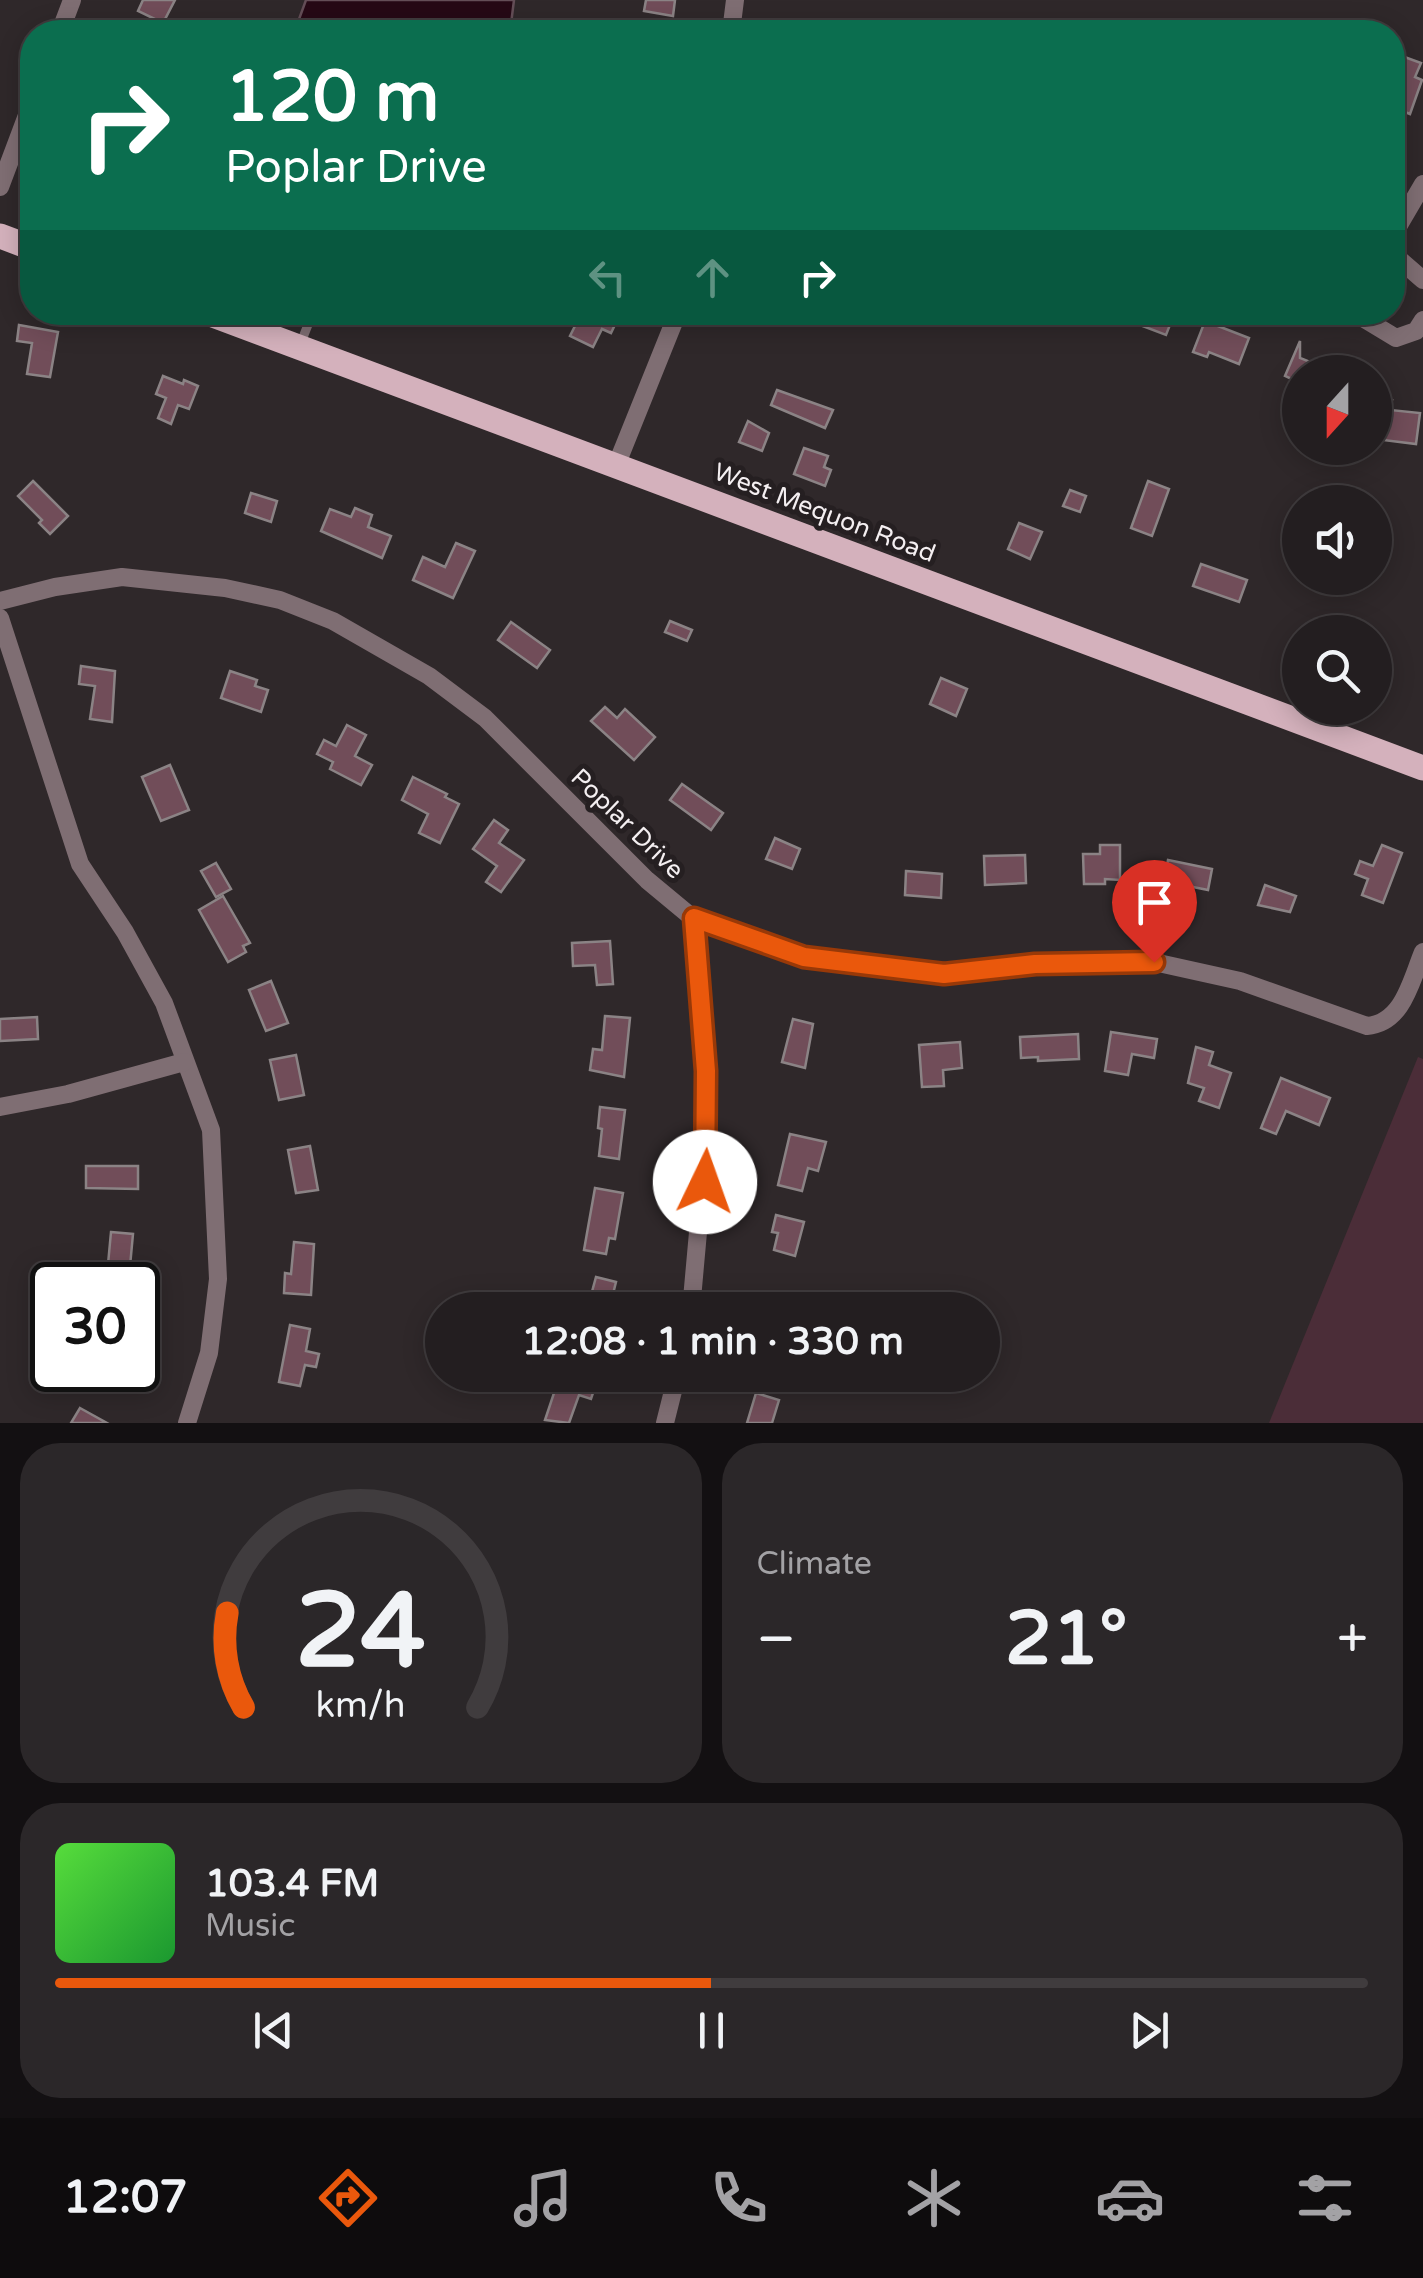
<!DOCTYPE html>
<html lang="en">
<head>
<meta charset="utf-8">
<style>
	body { margin:0; font-family:"Varela Round",sans-serif; background:#2b2729; color:#f1f3f6; height:100vh; display:flex; flex-direction:column; font-size:38px; white-space:nowrap }
	* { box-sizing:border-box; margin:0 }
	p { font-size:32px; color:#a3a2a5 }
	.icon { flex:none; width:55px; height:55px; fill:none; stroke:currentColor; stroke-width:2; stroke-linecap:round; stroke-linejoin:round }
	.map { position:relative; height:1423px; overflow:hidden }
	.drawer { display:flex; flex-direction:column; gap:20px; padding:20px; background:#131012; flex:1 }
	.drawer>* { flex:none }
	.hud { position:absolute; left:20px; top:20px; width:1385px; height:305px; border-radius:40px; box-shadow:0 5px 25px #0003,0 0 0 2px #403c3e; background:#0b6e4f; color:#fff; overflow:hidden }
	.needle { width:65px; rotate:201deg }
	.tools { position:absolute; left:1282px; top:355px; display:grid; gap:20px }
	.tools a { display:grid; place-items:center; width:110px; height:110px; border-radius:50%; background:#231e20; box-shadow:0 5px 25px #0003,0 0 0 2px #403c3e; font-size:50px }
	.speed { position:absolute; left:30px; top:1262px; display:flex; gap:20px; font-size:50px; font-weight:700; text-align:center }
	.speed>* { display:grid; place-content:center; width:130px; height:130px; border-radius:50%; background:#231e20; box-shadow:0 5px 25px #0003,0 0 0 2px #403c3e; line-height:1 }
	.speed .limit { border:5px solid #111; border-radius:15px; background:#fff; color:#111 }
	.pin { position:absolute; display:grid; place-items:center; width:85px; height:85px; color:#fff; margin:-102px -42px; border-radius:50% 50% 50% 0; rotate:-45deg; box-shadow:0 0 10px #0007 }
	.pin .icon { rotate:45deg }
	.me { position:absolute; width:110px; margin:-55px; rotate:3deg; stroke-linejoin:round; filter:drop-shadow(0 0 8px #0008) }
	.turn { display:flex; align-items:center; gap:35px; height:210px; padding:0 40px; font-size:45px }
	.turn .icon { width:130px; height:130px; stroke-width:2.5 }
	.turn b { display:block; font-size:70px; line-height:85px }
	.lanes { display:flex; align-items:center; height:95px; padding:0 40px; background:#0003; justify-content:center; gap:50px; direction:ltr }
	.lanes .off { opacity:.35 }
	.big { font-size:75px; font-weight:700; line-height:1.1 }
	.drawer .card { flex:1; display:flex; flex-direction:column; justify-content:center; gap:15px; min-width:0; padding:0 35px; border-radius:40px; background:#2b2729 }
	.drawer .dial { align-items:center; gap:0 }
	.dial svg { height:260px; overflow:visible; fill:none; stroke:#403c3e; stroke-width:7; stroke-linecap:round; text-anchor:middle }
	.dial text { fill:#f1f3f6; stroke:none }
	.song { display:flex; align-items:center; gap:30px }
	.cover { width:120px; height:120px; border-radius:15px; background:linear-gradient(135deg,hsl(110 70% 55%),hsl(130 70% 35%)) }
	.played { height:10px; border-radius:5px; background:linear-gradient(90deg,#ea580c 50%,#403c3e 50%) }
	.keys { display:flex; justify-content:space-around; direction:ltr }
	.heat { display:flex; justify-content:space-between; align-items:center; font-size:55px; direction:ltr }
	.drawer .tiles { flex:1; display:grid; gap:20px; grid-template-columns:1fr 1fr }
	.card:last-child { grid-column:span 2 }
	.trip { position:absolute; left:425px; top:1292px; width:575px; height:100px; border-radius:50px; background:#231e20; box-shadow:0 5px 25px #0003,0 0 0 2px #403c3e; font-weight:700; line-height:100px; text-align:center }
	.tabs { display:flex; height:160px; justify-content:space-around; align-items:center; background:#0e0c0d; color:#a3a2a5 }
	.tabs .icon { width:70px; height:70px }
	.tabs .selected { color:#ea580c }
	.tabs b { font-size:45px; color:#f1f3f6 }
	.map>svg:first-child { display:block }
	.green { fill:#4b2d38 }
	.water { fill:#260915; stroke:#644e57; stroke-width:2.5 }
	.building { fill:#714d59; stroke:#8b8385; stroke-width:2.5 }
	.lines { fill:none; stroke-linecap:round; stroke-linejoin:round }
	.lane { stroke:#7f6e73; stroke-width:9 }
	.street { stroke:#7f6e73; stroke-width:18 }
	.primary { stroke:#d4b1bc; stroke-width:25 }
	.route-casing { stroke:#983908; stroke-width:25 }
	.route { stroke:#ea580c; stroke-width:18 }
	.labels { text-anchor:middle; stroke-width:10; stroke-linejoin:round; paint-order:stroke }
	.street-label { font-size:25px; fill:#f4eff1; stroke:#251f21 }
</style>
</head>
<body>
<div class="map">
<svg width="1423" height="1423" viewBox="0 0 1423 1423">
	<rect width="100%" height="100%" fill="#2f282a"/>
	<polygon class="green" points="1418,1057 1423,1059 1423,1423 1269,1423"/>
	<polygon class="water" points="306,0 514,0 510,32 287,32 298,22"/>
	<g class="building">
		<polygon points="143,0 175,0 163,23 138,11"/>
		<polygon points="646,0 675,0 673,16 644,11"/>
		<polygon points="1399,55 1421,63 1415,77 1422,80 1410,114 1392,107 1392,83 1397,71 1394,70"/>
		<polygon points="582,312 621,312 611,333 602,329 593,347 570,336"/>
		<polygon points="1136,312 1175,312 1166,335 1132,322"/>
		<polygon points="1205,321 1249,338 1239,364 1209,352 1207,357 1193,352"/>
		<polygon points="19,325 58,332 50,377 27,374 32,343 17,341"/>
		<polygon points="1300,341 1300,358 1335,372 1300,372 1300,383 1285,376"/>
		<polygon points="163,376 183,384 184,380 198,386 189,409 178,405 171,424 158,418 166,398 156,394"/>
		<polygon points="777,390 833,410 825,428 771,405"/>
		<polygon points="1375,398 1392,400 1390,410 1420,413 1416,444 1375,439"/>
		<polygon points="748,421 769,433 762,451 739,442"/>
		<polygon points="804,448 828,456 824,467 831,470 825,486 794,474"/>
		<polygon points="33,481 68,516 50,534 39,523 42,520 18,496"/>
		<polygon points="1148,481 1169,489 1152,536 1131,528"/>
		<polygon points="1070,490 1086,496 1080,512 1063,506"/>
		<polygon points="251,493 277,501 271,522 245,513"/>
		<polygon points="355,508 372,515 368,527 391,536 382,558 321,531 330,509 351,517"/>
		<polygon points="1019,523 1042,532 1030,559 1008,549"/>
		<polygon points="456,543 475,551 453,598 413,580 423,557 445,567"/>
		<polygon points="1201,564 1247,580 1239,602 1193,586"/>
		<polygon points="670,621 692,630 687,641 665,632"/>
		<polygon points="511,622 550,650 537,668 498,640"/>
		<polygon points="81,666 115,671 112,722 90,719 95,686 79,684"/>
		<polygon points="230,671 257,680 255,686 268,690 261,712 221,698"/>
		<polygon points="941,678 967,689 956,716 930,704"/>
		<polygon points="605,707 617,718 625,709 655,737 634,760 591,721"/>
		<polygon points="347,725 366,735 355,756 372,765 361,785 330,769 333,762 317,754 324,740 336,746"/>
		<polygon points="170,765 189,810 161,821 142,777"/>
		<polygon points="413,777 447,794 445,797 459,804 440,843 419,833 428,814 402,800"/>
		<polygon points="682,784 723,813 711,830 670,800"/>
		<polygon points="494,820 508,830 499,843 524,860 501,892 486,882 497,866 473,849"/>
		<polygon points="775,838 800,849 792,869 766,859"/>
		<polygon points="1100,845 1120,845 1120,880 1105,879 1105,884 1084,884 1083,854 1100,854"/>
		<polygon points="1382,845 1402,853 1383,903 1362,895 1368,879 1355,874 1360,861 1373,866"/>
		<polygon points="1025,855 1026,883 985,885 984,856"/>
		<polygon points="1168,860 1212,869 1208,890 1188,886 1187,892 1163,887"/>
		<polygon points="216,863 231,889 216,897 201,871"/>
		<polygon points="906,871 942,874 941,898 905,895"/>
		<polygon points="1265,885 1296,896 1290,912 1258,905"/>
		<polygon points="223,896 250,943 243,946 246,952 228,962 199,910"/>
		<polygon points="610,941 613,984 597,985 595,965 573,966 572,943"/>
		<polygon points="271,981 288,1023 266,1031 249,990"/>
		<polygon points="605,1016 630,1018 624,1077 590,1070 593,1049 602,1050"/>
		<polygon points="37,1017 38,1039 0,1041 0,1019"/>
		<polygon points="793,1019 813,1024 805,1068 782,1062"/>
		<polygon points="1111,1032 1157,1039 1154,1058 1132,1054 1128,1075 1105,1071"/>
		<polygon points="1078,1034 1079,1059 1038,1061 1038,1057 1021,1058 1020,1037"/>
		<polygon points="960,1042 962,1068 943,1070 944,1086 922,1087 919,1045"/>
		<polygon points="1196,1047 1213,1052 1209,1065 1231,1073 1219,1108 1199,1101 1204,1088 1188,1083"/>
		<polygon points="296,1055 304,1095 279,1100 270,1060"/>
		<polygon points="1281,1078 1330,1098 1319,1125 1286,1111 1276,1134 1261,1128"/>
		<polygon points="600,1107 625,1110 619,1159 599,1156 602,1129 598,1128"/>
		<polygon points="790,1134 826,1142 818,1171 808,1168 802,1191 778,1185"/>
		<polygon points="310,1146 318,1190 296,1193 288,1150"/>
		<polygon points="86,1166 138,1166 138,1189 86,1188"/>
		<polygon points="595,1188 623,1193 615,1239 609,1238 606,1254 584,1250"/>
		<polygon points="776,1215 804,1222 795,1256 774,1250 778,1233 772,1232"/>
		<polygon points="111,1232 133,1234 129,1277 107,1275"/>
		<polygon points="294,1242 314,1244 311,1295 284,1293 285,1273 291,1274"/>
		<polygon points="596,1277 616,1282 609,1310 587,1310"/>
		<polygon points="290,1325 310,1329 306,1351 319,1354 316,1367 305,1365 300,1386 279,1382"/>
		<polygon points="560,1375 578,1379 580,1375 597,1381 591,1399 579,1395 569,1423 545,1420"/>
		<polygon points="756,1393 779,1400 772,1423 747,1423"/>
		<polygon points="80,1408 107,1423 71,1423"/>
	</g>
	<g class="lines">
		<polyline class="lane" points="300,345 313,312"/>
		<g class="street">
			<polyline points="60,32 72,0"/>
			<polyline points="731,32 735,0"/>
			<polyline points="0,187 32,102"/>
			<polyline points="1392,237 1423,184"/>
			<polyline points="1392,253 1423,280"/>
			<polyline points="1353,312 1396,338 1416,331 1423,320"/>
			<polyline points="616,466 678,312"/>
			<path d="M0,601L55,587L122,577L225,588L280,600L333,621L429,676L485,718L647,880L694,919L804,957L944,975L1035,964L1154,962L1240,981L1367,1026C1403,1023 1411,981 1423,952"/>
			<polyline points="0,618 80,864 125,932 164,1003 211,1130 218,1279 209,1353 187,1423"/>
			<polyline points="0,1107 68,1094 184,1062"/>
			<polyline points="691,1310 708,1121 694,919"/>
			<polyline points="665,1423 677,1375"/>
		</g>
		<g class="primary">
			<polyline points="0,236 32,248"/>
			<polyline points="205,312 1423,768"/>
		</g>
	</g>
	<g class="lines">
		<g class="route-casing">
			<polyline id="route" points="705,1182 706,1071 694,918 804,957 944,974 1035,964 1154,962"/>
		</g>
		<use href="#route" class="route"/>
	</g>
	<g class="labels">
		<g class="street-label">
			<text transform="translate(825 512) rotate(21)" y="9">West Mequon Road</text>
			<text transform="translate(628 823) rotate(44)" y="9">Poplar Drive</text>
		</g>
	</g>
</svg>
<div class="tools">
<a><svg class="needle" viewBox="-14 -14 28 28"><path d="M0-13l5 13h-10z" fill="#e53935"/><path d="M0 13l5-13h-10z" fill="#a3a2a5"/></svg></a>
<a><svg class="icon" aria-label="sound" viewBox="0 0 24 24"><path d="M4 9h4l5-4v14l-5-4H4zM17 9q2 3 0 6"/></svg></a>
<a><svg class="icon" aria-label="search" viewBox="0 0 24 24"><circle cx="10" cy="10" r="6"/><path d="M15 15l6 6"/></svg></a>
</div>
<div class="speed"><div class="limit">30</div></div>
<div class="pin" style="left:1154px;top:962px;background:#d93025"><svg class="icon" aria-label="arrive" viewBox="0 0 24 24"><path d="M6 21V4h12l-3 4 3 4H6"/></svg></div>
<svg class="me" style="left:705px;top:1182px" viewBox="-20 -20 40 40"><circle r="19" fill="#fff"/><path d="M0-13L10 11 0 6-10 11z" fill="#ea580c"/></svg>
<div class="trip">12:08 · 1 min · 330 m</div>
<div class="hud">
<div class="turn"><svg class="icon" aria-label="right" viewBox="0 0 24 24"><path d="M7 20v-9h11M14 6l5 5-5 5"/></svg><div><b>120 m</b>Poplar Drive</div></div>
<div class="lanes"><svg class="icon off" aria-label="left" viewBox="0 0 24 24"><path d="M17 20v-9H6M10 6l-5 5 5 5"/></svg><svg class="icon off" aria-label="ahead" viewBox="0 0 24 24"><path d="M12 20V5M6 11l6-6 6 6"/></svg><svg class="icon" aria-label="right" viewBox="0 0 24 24"><path d="M7 20v-9h11M14 6l5 5-5 5"/></svg></div>
</div>
</div>
<section class="drawer">
<div class="tiles">
<div class="card dial"><svg viewBox="0 0 100 80">
<path d="M14 69A42 42 0 1 1 86 69"/>
<path d="M14 69A42 42 0 0 1 9 40" stroke="#ea580c"/>
<text x="50" y="56" font-size="32" font-weight="700">24</text>
<text x="50" y="72" font-size="11">km/h</text>
</svg></div>
<div class="card"><p>Climate</p>
<div class="heat"><a>−</a><b class="big">21°</b><a>+</a></div>
</div>
<div class="card">
<div class="song"><i class="cover"></i><div><b>103.4 FM</b><p>Music</p></div></div>
<div class="played"></div>
<div class="keys"><svg class="icon" aria-label="previous" viewBox="0 0 24 24"><path d="M18 5L8 12l10 7zM5 5v14"/></svg><svg class="icon" aria-label="pause" viewBox="0 0 24 24"><path d="M8 5v14M16 5v14"/></svg><svg class="icon" aria-label="next" viewBox="0 0 24 24"><path d="M6 5l10 7-10 7zM19 5v14"/></svg></div>
</div>
</div>
</section>
<nav class="tabs">
<b>12:07</b>
<svg class="icon selected" aria-label="directions" viewBox="0 0 24 24"><path d="M12 3l9 9-9 9-9-9zM9 14v-3h6M13 9l2 2-2 2"/></svg>
<svg class="icon" aria-label="music" viewBox="0 0 24 24"><path d="M9 18V5l10-2v13"/><circle cx="6" cy="18" r="3"/><circle cx="16" cy="16" r="3"/></svg>
<svg class="icon" aria-label="phone" viewBox="0 0 24 24"><path d="M5 4h4l2 5-3 2q2 4 5 5l2-3 5 2v4C11 20 4 13 5 4z"/></svg>
<svg class="icon" aria-label="climate" viewBox="0 0 24 24"><path d="M12 3v18M4 7l16 10M4 17L20 7"/></svg>
<svg class="icon" aria-label="car" viewBox="0 0 24 24"><path d="M5 17H2v-5l4-1 3-4h7l3 4 3 1v5h-3M9 17h6M6 11h13"/><circle cx="7" cy="17" r="2"/><circle cx="17" cy="17" r="2"/></svg>
<svg class="icon" aria-label="filters" viewBox="0 0 24 24"><path d="M4 7h16M4 17h16"/><circle cx="9" cy="7" r="2"/><circle cx="15" cy="17" r="2"/></svg>
</nav>
</body>
</html>
